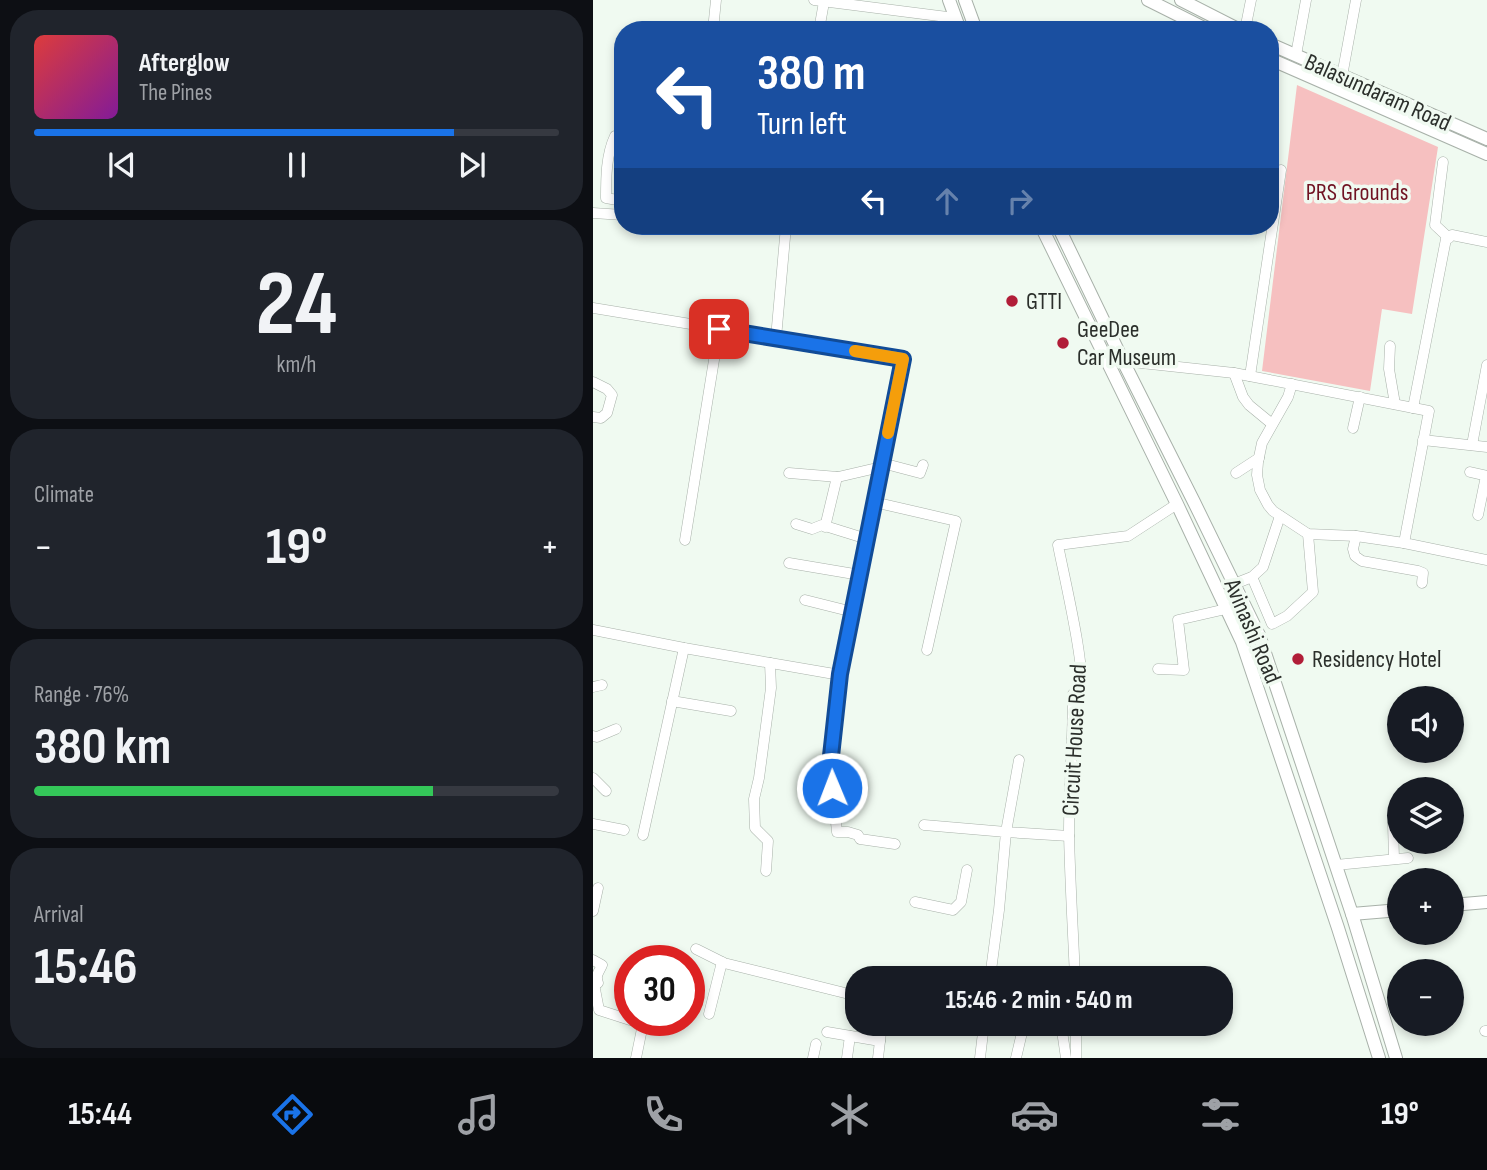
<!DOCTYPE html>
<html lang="en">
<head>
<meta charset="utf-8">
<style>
	body { margin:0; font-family:"Sofia Sans Condensed",sans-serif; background:#20242c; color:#f1f3f6; height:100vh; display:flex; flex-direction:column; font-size:26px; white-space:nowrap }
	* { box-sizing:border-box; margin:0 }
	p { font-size:23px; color:#9ea1a6 }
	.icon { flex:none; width:38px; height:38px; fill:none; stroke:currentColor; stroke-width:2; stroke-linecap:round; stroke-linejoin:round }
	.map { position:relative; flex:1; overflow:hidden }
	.drawer { display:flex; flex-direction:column; gap:10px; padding:10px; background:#0d0f14; width:593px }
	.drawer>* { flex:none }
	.hud { position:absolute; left:21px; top:21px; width:665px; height:214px; border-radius:28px; box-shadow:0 4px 10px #0003; background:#1a4fa0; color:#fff; overflow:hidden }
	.tools { position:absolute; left:794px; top:686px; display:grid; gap:14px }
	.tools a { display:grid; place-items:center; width:77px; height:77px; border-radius:50%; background:#171b24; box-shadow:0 4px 10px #0003; font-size:35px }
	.speed { position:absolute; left:21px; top:945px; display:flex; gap:14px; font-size:35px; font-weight:700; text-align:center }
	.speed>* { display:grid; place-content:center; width:91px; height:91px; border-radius:50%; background:#171b24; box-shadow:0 4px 10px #0003; line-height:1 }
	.speed .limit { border:10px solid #d22; background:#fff; color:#111 }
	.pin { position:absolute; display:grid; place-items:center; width:60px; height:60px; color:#fff; margin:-30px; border-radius:14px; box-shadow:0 4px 10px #0006 }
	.me { position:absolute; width:77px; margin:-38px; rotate:359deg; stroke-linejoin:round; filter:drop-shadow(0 0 5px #0008) }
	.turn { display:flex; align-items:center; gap:24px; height:147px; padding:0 28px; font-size:32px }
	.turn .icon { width:91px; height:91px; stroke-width:2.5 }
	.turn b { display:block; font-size:49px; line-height:60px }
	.lanes { display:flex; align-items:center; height:66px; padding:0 28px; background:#0003; justify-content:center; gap:35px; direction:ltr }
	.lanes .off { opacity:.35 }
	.big { font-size:52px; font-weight:700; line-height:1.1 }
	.drawer .tile { flex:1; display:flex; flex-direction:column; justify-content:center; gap:10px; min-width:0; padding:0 24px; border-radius:28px; background:#20242c }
	.drawer .dial { align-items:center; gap:0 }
	.dial b { font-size:91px; line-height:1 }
	.song { display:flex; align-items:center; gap:21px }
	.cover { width:84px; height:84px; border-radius:10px; background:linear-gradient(135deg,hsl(0 70% 55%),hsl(290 70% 35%)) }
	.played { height:7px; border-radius:4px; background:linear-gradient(90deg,#1a73e8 80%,#363941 80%) }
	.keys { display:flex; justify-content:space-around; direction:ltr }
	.heat { display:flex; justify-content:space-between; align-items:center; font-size:38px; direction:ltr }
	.charge { height:10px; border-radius:5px; background:linear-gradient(90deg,#34c759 76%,#363941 0) }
	.trip { position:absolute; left:252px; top:966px; width:388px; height:70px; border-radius:28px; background:#171b24; box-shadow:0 4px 10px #0003; font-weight:700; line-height:70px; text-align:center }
	.tab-bar { display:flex; height:112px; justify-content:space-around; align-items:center; background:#090b0e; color:#9ea1a6 }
	.tab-bar .icon { width:49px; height:49px }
	.tab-bar .selected { color:#1a73e8 }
	.tab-bar b { font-size:32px; color:#f1f3f6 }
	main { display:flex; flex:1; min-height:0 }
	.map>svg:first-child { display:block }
	.green { fill:#f6c0c0 }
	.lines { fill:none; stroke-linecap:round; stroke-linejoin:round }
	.minor-casing { stroke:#a8b1a9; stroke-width:11 }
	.major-casing { stroke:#a8b1a9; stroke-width:14 }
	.minor { stroke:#fff; stroke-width:10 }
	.major { stroke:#fff; stroke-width:12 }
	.route-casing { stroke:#114b97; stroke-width:18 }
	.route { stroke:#1a73e8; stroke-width:12 }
	.slow { stroke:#f59e0b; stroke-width:12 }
	.poi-dot { fill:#b11d38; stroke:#f0faf1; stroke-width:2.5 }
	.labels { text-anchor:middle; stroke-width:7; stroke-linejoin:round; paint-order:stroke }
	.street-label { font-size:24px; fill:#2b2f2b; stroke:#f0faf1 }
	.park-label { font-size:24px; fill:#701222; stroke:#f0faf1 }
	.poi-label { font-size:24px; fill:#2b2f2b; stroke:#f0faf1; text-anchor:start }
</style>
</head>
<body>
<main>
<section class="drawer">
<div class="tile">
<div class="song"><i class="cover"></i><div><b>Afterglow</b><p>The Pines</p></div></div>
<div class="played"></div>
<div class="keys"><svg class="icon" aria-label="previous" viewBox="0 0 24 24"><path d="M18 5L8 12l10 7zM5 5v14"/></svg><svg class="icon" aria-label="pause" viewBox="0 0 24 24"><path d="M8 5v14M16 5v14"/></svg><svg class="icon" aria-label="next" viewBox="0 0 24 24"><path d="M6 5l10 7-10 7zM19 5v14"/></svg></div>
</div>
<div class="tile dial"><b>24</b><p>km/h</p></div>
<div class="tile"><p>Climate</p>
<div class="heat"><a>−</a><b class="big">19°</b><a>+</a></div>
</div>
<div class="tile"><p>Range · 76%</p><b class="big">380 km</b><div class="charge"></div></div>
<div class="tile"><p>Arrival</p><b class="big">15:46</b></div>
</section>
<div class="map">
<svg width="894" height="1058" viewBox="0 0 894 1058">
	<rect width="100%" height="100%" fill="#f0faf1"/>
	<polygon class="green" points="704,85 845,147 819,314 789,309 777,391 669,371"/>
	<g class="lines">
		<g class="minor-casing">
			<g id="minor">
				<polyline points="221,0 362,18"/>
				<polyline points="120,30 123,0"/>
				<polyline points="226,30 231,2"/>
				<polyline points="652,30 658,0"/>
				<polyline points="703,55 713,0"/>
				<polyline points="749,76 763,0"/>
				<path d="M30,137L22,136C13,155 13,178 13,198L30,201"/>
				<polyline points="850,162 842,225 856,238"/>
				<polyline points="0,213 30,215"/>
				<polyline points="0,308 310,359 247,675 237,765 244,832 255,832 265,835 267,839 302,844"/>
				<polyline points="183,338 193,226"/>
				<polyline points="797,346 796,369 802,404"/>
				<polyline points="530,361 641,373 836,411 811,543 894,560"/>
				<polyline points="641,373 650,397 656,405 679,424"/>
				<polyline points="657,376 688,170"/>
				<polyline points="0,382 14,389 19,395 14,413 8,418 0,417"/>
				<polyline points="699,384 695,397 669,443 665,462 664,475 667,490 675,505 680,511 715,534 763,536 811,543"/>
				<polyline points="820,408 853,239 859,235 894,242"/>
				<polyline points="760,428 767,397"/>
				<polyline points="830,440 894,447"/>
				<polyline points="879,445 894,365"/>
				<polyline points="289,463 327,473 330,465"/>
				<polyline points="877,472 894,476"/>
				<polyline points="196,473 245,477 288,467"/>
				<polyline points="643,473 666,458"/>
				<polyline points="281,502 363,521 334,650"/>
				<polyline points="885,515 893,476"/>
				<polyline points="203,524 219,529 229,525 274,539"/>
				<polyline points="232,527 244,477"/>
				<polyline points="763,536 760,549 762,556 769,561 825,571 830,573 829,583"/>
				<polyline points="92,540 126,329"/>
				<polyline points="196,563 267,575"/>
				<polyline points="659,577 679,624 694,616 720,592 715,534"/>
				<polyline points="641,584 659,577 670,567 687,516"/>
				<polyline points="212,600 260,612"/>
				<polyline points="0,630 91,648 247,675"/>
				<polyline points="565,669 591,670 585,620 633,609"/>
				<polyline points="0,687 9,685"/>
				<polyline points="79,701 138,711"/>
				<polyline points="0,736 4,737 23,729"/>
				<polyline points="426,760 413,832 476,836"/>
				<polyline points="0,778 13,791"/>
				<polyline points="800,823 801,859"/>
				<polyline points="0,824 31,830"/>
				<polyline points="331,825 413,832 406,910 397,978"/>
				<polyline points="50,835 91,648"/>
				<polyline points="743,865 815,858"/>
				<polyline points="173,871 175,841 162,828 161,799 166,778 178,688 177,663"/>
				<polyline points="322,902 360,910 368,902 374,870"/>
				<polyline points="0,911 5,888"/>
				<polyline points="103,949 131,963 264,996"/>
				<path d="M0,960L9,965C6,972 2,975 5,983L0,984"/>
				<path d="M482,978C480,930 477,882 476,833C476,787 480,741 480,694C482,692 486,689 487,686C494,672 469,567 465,545L535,536L584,504"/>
				<polyline points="1,984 6,1010 37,1020"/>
				<polyline points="116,1014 129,962"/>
				<polyline points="39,1020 50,1024 43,1058"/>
				<polyline points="468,1024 473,1058"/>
				<polyline points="483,1024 483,1058"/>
				<polyline points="892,1031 894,1031"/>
				<polyline points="234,1032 287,1041"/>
				<polyline points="220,1058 223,1044"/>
				<polyline points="254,1058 257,1036"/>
				<polyline points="285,1058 289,1024"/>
				<polyline points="387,1058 391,1024"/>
				<polyline points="423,1058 431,1024"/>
			</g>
		</g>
		<g class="major-casing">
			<g id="major">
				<polyline points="356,0 367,30"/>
				<polyline points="372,0 383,30"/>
				<polyline points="555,0 615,30"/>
				<polyline points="588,0 647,30"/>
				<polyline points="677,44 894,139"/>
				<polyline points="677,59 894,154"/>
				<polyline points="448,226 584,504 649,642 745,928 786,1058"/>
				<polyline points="465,226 530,361 601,502 666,635 759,914 803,1058"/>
				<polyline points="859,905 894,902"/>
				<polyline points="759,914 807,910"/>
			</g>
		</g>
		<use href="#minor" class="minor"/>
		<use href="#major" class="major"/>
	</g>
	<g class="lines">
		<g class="route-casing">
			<polyline id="route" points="126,329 310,359 247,674 237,765 239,788"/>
		</g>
		<use href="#route" class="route"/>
		<polyline class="slow" points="262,351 310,359 295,433"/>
	</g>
	<g class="poi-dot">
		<circle cx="419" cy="301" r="7"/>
		<circle cx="470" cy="343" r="7"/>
		<circle cx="705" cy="659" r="7"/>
	</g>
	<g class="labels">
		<g class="street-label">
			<text transform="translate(785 92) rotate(24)" y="8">Balasundaram Road</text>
			<text transform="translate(660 631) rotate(67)" y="8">Avinashi Road</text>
			<text transform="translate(481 740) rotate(-87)" y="8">Circuit House Road</text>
		</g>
		<g class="park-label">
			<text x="764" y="200">PRS Grounds</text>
		</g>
		<g class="poi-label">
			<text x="433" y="309">GTTI</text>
			<text x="484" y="337">GeeDee<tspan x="484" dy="28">Car Museum</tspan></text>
			<text x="719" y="667">Residency Hotel</text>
		</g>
	</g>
</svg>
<div class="tools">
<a><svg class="icon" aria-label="sound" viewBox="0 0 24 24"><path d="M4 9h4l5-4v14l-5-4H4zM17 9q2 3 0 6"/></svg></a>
<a><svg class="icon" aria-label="layers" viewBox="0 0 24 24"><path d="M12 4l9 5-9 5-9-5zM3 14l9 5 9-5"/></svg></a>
<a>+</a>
<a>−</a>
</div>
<div class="speed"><div class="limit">30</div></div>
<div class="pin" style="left:126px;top:329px;background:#d93025"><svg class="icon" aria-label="arrive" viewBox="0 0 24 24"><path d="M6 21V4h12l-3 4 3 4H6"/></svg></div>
<svg class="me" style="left:239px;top:788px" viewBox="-20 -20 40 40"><circle r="17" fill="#1a73e8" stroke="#fff" stroke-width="3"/><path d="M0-11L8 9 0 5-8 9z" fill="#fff"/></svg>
<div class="trip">15:46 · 2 min · 540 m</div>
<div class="hud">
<div class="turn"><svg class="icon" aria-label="left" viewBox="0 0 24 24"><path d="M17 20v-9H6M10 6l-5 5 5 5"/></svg><div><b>380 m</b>Turn left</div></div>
<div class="lanes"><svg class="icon" aria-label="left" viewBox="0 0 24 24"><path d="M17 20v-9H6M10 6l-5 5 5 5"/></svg><svg class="icon off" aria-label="ahead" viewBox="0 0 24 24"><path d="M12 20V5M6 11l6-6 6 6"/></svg><svg class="icon off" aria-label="right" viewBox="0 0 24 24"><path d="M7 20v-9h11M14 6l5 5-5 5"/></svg></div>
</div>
</div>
</main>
<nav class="tab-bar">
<b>15:44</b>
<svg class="icon selected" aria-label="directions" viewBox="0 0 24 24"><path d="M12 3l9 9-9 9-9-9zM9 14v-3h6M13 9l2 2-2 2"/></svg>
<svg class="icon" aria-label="music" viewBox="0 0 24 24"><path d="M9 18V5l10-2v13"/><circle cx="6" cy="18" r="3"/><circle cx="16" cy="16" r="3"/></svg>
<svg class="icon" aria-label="phone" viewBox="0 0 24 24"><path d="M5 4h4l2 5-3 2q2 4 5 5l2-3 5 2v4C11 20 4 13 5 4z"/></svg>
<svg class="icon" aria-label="climate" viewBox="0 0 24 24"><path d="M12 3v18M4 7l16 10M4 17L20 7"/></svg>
<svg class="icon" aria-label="car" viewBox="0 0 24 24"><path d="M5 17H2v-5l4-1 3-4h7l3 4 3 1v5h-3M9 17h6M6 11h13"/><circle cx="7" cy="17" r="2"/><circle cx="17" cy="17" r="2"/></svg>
<svg class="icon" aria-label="filters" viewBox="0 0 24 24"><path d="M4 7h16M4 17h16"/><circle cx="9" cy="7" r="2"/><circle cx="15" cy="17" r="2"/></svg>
<b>19°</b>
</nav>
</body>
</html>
